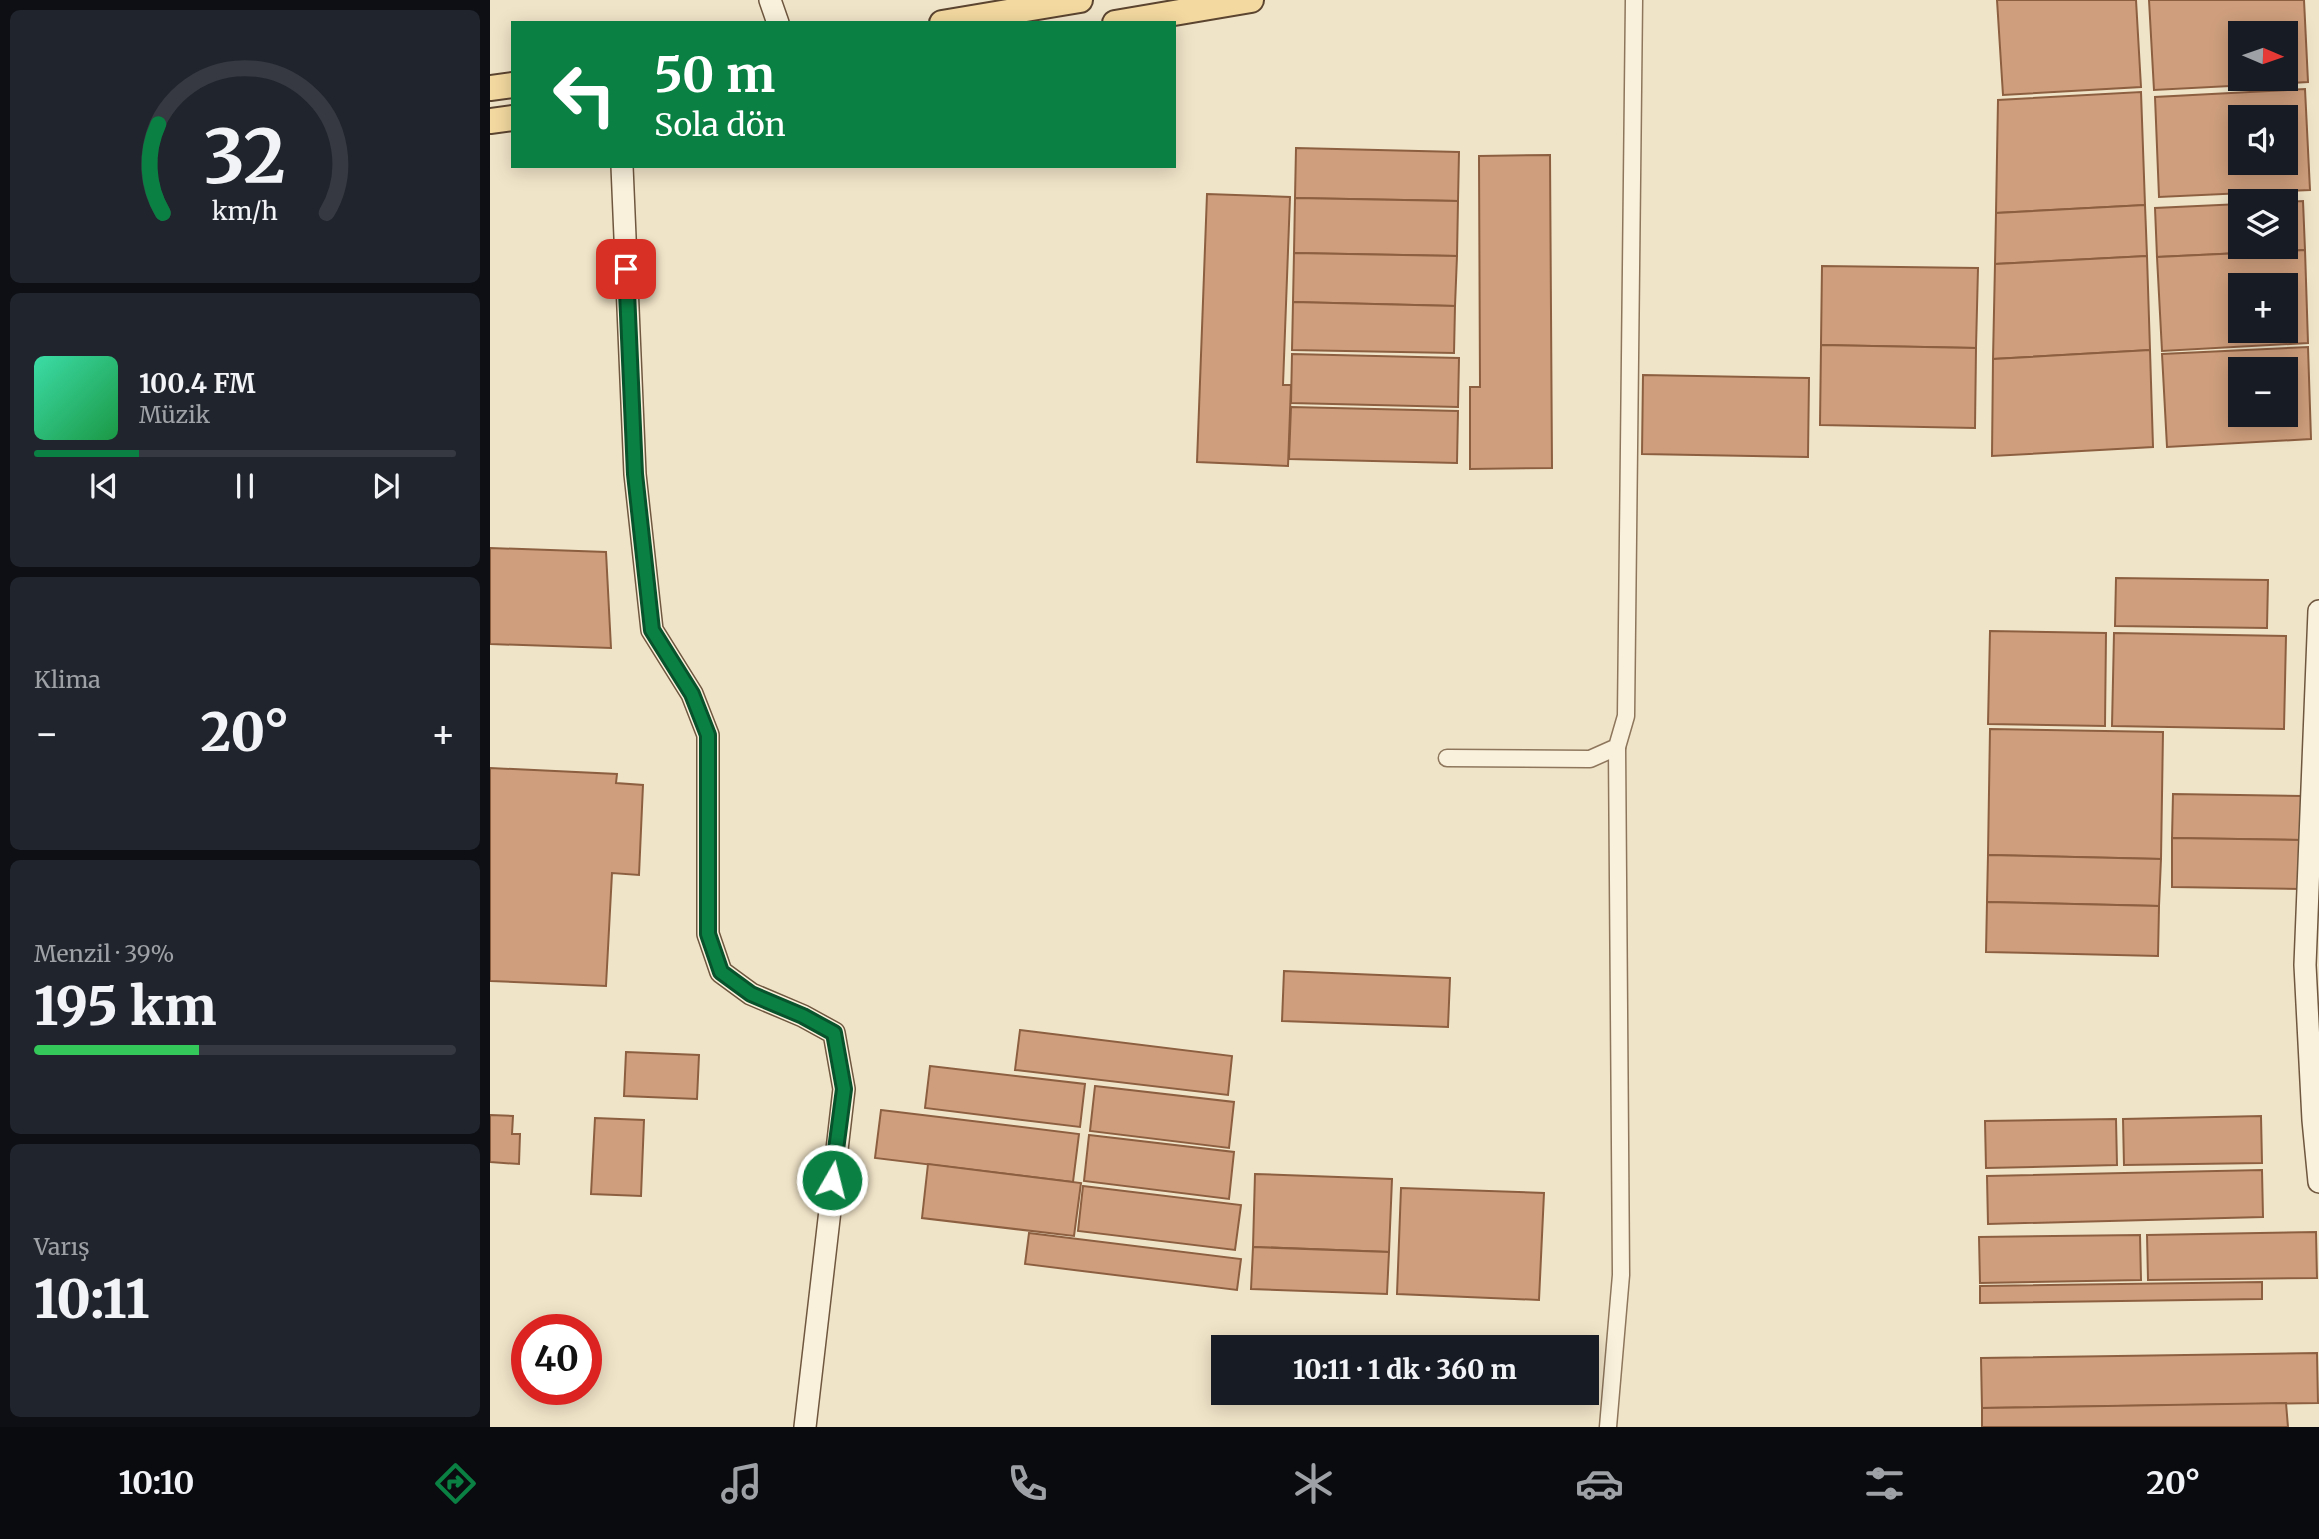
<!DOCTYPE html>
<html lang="tr">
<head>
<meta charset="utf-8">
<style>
	body { margin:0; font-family:Merriweather,serif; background:#20242c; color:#f1f3f6; height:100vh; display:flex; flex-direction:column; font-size:26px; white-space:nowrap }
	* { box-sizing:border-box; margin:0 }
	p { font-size:23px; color:#9ea1a6 }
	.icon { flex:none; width:38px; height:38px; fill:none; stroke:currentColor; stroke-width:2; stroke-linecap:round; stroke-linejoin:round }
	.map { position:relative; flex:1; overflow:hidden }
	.details { display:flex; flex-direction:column; gap:10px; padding:10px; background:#0d0f14; width:490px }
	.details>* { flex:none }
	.guide { position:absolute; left:21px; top:21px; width:665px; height:147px; border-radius:0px; box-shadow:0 4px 18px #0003; background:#0b8043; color:#fff; overflow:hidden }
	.needle { width:46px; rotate:92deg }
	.controls { position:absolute; left:1738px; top:21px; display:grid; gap:14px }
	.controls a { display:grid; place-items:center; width:70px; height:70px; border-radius:0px; background:#171b24; box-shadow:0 4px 18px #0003; font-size:35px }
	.speed { position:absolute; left:21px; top:1314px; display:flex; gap:14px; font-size:35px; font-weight:700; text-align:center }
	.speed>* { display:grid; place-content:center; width:91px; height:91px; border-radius:50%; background:#171b24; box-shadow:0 4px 18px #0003; line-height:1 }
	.speed .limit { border:10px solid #d22; background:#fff; color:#111 }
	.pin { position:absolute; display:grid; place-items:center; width:60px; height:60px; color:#fff; margin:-30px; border-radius:14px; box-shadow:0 4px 10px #0006 }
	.me { position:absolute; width:77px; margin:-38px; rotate:8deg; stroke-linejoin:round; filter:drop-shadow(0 0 5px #0008) }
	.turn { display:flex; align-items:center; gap:24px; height:147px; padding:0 28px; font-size:32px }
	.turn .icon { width:91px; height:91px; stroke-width:2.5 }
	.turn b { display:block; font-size:49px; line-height:60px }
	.big { font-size:52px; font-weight:800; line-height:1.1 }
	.details .card { flex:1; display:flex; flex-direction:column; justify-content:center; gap:10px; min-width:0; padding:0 24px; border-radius:10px; background:#20242c }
	.details .dial { align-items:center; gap:0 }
	.dial svg { height:182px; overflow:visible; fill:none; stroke:#363941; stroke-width:7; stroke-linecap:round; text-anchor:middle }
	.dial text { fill:#f1f3f6; stroke:none }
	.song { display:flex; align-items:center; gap:21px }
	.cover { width:84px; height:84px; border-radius:10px; background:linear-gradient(135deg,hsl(160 70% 55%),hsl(140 70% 35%)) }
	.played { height:7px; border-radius:4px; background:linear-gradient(90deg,#0b8043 25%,#363941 25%) }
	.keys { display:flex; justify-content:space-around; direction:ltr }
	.heat { display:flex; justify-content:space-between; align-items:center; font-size:38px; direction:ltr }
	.charge { height:10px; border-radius:5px; background:linear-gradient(90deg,#34c759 39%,#363941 0) }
	.trip { position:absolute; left:721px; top:1335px; width:388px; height:70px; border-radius:0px; background:#171b24; box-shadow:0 4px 18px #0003; font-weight:800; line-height:70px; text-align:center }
	.dock { display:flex; height:112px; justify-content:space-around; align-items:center; background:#090b0e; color:#9ea1a6 }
	.dock .icon { width:49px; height:49px }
	.dock .active { color:#0b8043 }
	.dock b { font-size:32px; color:#f1f3f6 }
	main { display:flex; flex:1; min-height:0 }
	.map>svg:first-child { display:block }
	.building { fill:#cf9f7d; stroke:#8d5f41; stroke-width:2; fill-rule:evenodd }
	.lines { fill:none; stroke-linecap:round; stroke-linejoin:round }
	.street-casing { stroke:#8d765c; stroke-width:19 }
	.secondary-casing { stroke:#6f573f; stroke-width:24 }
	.primary-casing { stroke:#5b4430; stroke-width:28 }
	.street { stroke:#faf1dc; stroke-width:16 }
	.secondary { stroke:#faf1dc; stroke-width:21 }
	.primary { stroke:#f3d9a0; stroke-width:24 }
	.route-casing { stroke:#07532c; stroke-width:18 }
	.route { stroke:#0b8043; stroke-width:12 }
</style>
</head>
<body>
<main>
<section class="details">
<div class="card dial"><svg viewBox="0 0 100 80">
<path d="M14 69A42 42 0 1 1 86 69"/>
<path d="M14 69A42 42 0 0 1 12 30" stroke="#0b8043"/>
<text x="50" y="56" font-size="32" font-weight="700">32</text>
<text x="50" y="72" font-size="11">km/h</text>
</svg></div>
<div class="card">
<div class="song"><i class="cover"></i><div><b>100.4 FM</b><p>Müzik</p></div></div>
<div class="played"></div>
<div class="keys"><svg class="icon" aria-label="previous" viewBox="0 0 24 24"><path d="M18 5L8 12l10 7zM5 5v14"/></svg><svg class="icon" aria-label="pause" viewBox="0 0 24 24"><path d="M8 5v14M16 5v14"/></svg><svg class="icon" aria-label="next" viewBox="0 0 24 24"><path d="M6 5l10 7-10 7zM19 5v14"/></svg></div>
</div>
<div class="card"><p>Klima</p>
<div class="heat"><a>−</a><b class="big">20°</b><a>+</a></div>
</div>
<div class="card"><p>Menzil · 39%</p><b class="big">195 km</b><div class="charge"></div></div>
<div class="card"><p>Varış</p><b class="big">10:11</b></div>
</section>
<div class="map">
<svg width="1829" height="1427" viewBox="0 0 1829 1427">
	<rect width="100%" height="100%" fill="#f0e4c8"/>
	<g class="building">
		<polygon points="1507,0 1646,0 1651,87 1513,95"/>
		<path d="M1659,0H1814L1818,82L1664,90ZM1750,33H1796V79H1750Z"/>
		<path d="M1815,89L1820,190L1669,197L1665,97ZM1750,117H1796V163H1750Z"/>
		<polygon points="1651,92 1655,205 1506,213 1508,100"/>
		<polygon points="806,148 969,152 968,201 805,198"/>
		<polygon points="1060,155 1062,468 980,469 980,387 990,387 989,156"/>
		<polygon points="717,194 800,197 793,385 801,385 798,466 707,462"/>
		<polygon points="805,198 968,201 967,256 804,253"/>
		<polygon points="1813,201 1815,250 1667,257 1665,208 1750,204 1750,247 1796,247 1796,202"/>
		<polygon points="1655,205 1657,256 1505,264 1506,213"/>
		<path d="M1815,250L1818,343L1672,351L1667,257ZM1750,285H1796V331H1750Z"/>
		<polygon points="804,253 967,256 965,306 803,302"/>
		<polygon points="1657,256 1660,350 1503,359 1505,264"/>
		<polygon points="1332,266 1488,268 1486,348 1331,345"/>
		<polygon points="803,302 965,306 964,353 802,350"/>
		<polygon points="1331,345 1486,348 1485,428 1330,425"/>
		<path d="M1818,347L1821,439L1677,447L1672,354ZM1750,369H1796V415H1750Z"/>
		<polygon points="1660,350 1663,447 1502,456 1503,359"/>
		<polygon points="802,354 969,358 968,407 801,403"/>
		<polygon points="1153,375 1319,378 1318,457 1152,454"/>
		<polygon points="801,407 968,411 967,463 799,459"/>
		<polygon points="0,548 116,552 121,648 0,644"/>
		<polygon points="1626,578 1778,580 1777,628 1625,626"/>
		<polygon points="1500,631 1616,633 1615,726 1498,724"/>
		<polygon points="1624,633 1796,636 1794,729 1622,726"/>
		<polygon points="1500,729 1673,732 1671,859 1498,855"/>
		<polygon points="0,768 127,774 126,783 153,785 149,875 122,873 116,986 0,981"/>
		<polygon points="1683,794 1812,796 1812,840 1682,838"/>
		<polygon points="1682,838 1812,840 1811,889 1682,887"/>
		<polygon points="1498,855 1671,859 1669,906 1497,902"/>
		<polygon points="1497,902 1669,906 1668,956 1496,952"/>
		<polygon points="794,971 960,978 958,1027 792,1021"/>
		<polygon points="530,1030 742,1056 738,1095 525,1070"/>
		<polygon points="136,1052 209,1055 207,1099 134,1096"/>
		<polygon points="440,1066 595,1084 590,1127 435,1108"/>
		<polygon points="605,1086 744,1102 739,1148 600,1131"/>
		<polygon points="391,1110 589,1134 583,1182 385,1158"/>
		<polygon points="0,1115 23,1116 22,1134 30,1134 29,1164 0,1162"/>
		<polygon points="1771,1116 1772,1163 1634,1165 1633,1119"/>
		<polygon points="105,1118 154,1120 151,1196 101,1194"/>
		<polygon points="1626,1119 1627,1165 1496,1168 1495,1121"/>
		<polygon points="599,1135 744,1152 739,1199 594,1181"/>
		<polygon points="438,1164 591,1183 584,1236 432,1218"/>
		<polygon points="1772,1170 1773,1217 1498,1224 1497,1176"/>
		<polygon points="765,1174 902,1179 899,1252 763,1247"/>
		<polygon points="593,1186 751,1205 745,1250 588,1231"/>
		<polygon points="911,1188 1054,1193 1049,1300 907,1294"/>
		<polygon points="1826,1232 1827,1278 1658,1280 1657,1235"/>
		<polygon points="539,1233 751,1259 747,1290 535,1264"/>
		<polygon points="1650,1235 1651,1280 1490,1283 1489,1237"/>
		<polygon points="763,1247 899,1252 897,1294 761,1289"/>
		<polygon points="1772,1282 1772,1299 1490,1303 1490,1286"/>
		<polygon points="1827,1353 1828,1403 1492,1408 1491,1358"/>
		<polygon points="1796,1403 1798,1427 1492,1427 1492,1408"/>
	</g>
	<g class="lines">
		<g class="street-casing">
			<g id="street">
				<polyline points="957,758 1100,759 1127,747 1136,716 1144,0"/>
				<polyline points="1118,1427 1131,1275 1127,747"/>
			</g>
		</g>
		<g class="secondary-casing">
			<g id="secondary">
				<polyline points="280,0 288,23"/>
				<polyline points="132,166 145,474 162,630 202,694 218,735 218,934 231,972 261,994 313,1016 344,1033 354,1089 315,1427"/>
				<polyline points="1829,611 1815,965 1823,1120 1829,1182"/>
			</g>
		</g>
		<g class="primary-casing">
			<g id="primary">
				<polyline points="452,23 590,0"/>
				<polyline points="625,23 761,0"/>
				<polyline points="0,88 23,85"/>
				<polyline points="0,121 23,118"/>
			</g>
		</g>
		<use href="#street" class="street"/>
		<use href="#secondary" class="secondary"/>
		<use href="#primary" class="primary"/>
	</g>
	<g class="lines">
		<g class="route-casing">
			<polyline id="route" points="136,269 145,474 162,630 202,694 218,735 218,934 231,972 261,994 313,1016 344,1033 354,1089 342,1180"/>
		</g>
		<use href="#route" class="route"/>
	</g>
</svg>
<div class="controls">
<a><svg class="needle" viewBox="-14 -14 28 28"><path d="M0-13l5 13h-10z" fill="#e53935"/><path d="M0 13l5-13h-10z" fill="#9ea1a6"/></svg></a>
<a><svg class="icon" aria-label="sound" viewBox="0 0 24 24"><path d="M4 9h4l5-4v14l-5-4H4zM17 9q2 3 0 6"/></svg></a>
<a><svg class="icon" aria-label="layers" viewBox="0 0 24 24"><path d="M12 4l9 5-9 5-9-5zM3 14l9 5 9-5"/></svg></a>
<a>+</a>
<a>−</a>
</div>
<div class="speed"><div class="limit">40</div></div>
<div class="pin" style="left:136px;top:269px;background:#d93025"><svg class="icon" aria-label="arrive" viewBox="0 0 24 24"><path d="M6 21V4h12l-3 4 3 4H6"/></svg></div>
<svg class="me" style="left:342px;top:1180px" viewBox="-20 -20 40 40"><circle r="17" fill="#0b8043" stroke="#fff" stroke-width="3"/><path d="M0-11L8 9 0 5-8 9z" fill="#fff"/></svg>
<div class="trip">10:11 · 1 dk · 360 m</div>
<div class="guide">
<div class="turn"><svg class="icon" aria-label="left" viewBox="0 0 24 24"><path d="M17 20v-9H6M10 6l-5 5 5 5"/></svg><div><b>50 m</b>Sola dön</div></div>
</div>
</div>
</main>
<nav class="dock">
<b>10:10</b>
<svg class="icon active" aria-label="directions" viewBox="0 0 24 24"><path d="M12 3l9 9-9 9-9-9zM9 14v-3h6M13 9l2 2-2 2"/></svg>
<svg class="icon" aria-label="music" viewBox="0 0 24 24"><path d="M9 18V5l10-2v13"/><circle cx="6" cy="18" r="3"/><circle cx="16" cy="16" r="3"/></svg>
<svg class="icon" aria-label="phone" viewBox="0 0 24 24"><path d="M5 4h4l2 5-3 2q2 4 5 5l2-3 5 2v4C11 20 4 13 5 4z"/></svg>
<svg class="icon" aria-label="climate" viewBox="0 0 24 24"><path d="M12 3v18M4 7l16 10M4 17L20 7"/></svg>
<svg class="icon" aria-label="car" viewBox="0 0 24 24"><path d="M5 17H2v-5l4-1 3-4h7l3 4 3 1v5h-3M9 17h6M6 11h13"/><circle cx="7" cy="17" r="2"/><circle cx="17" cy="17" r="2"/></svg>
<svg class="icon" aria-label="filters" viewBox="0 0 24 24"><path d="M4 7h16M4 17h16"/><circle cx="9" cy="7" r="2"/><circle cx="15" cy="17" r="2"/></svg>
<b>20°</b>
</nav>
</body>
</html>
